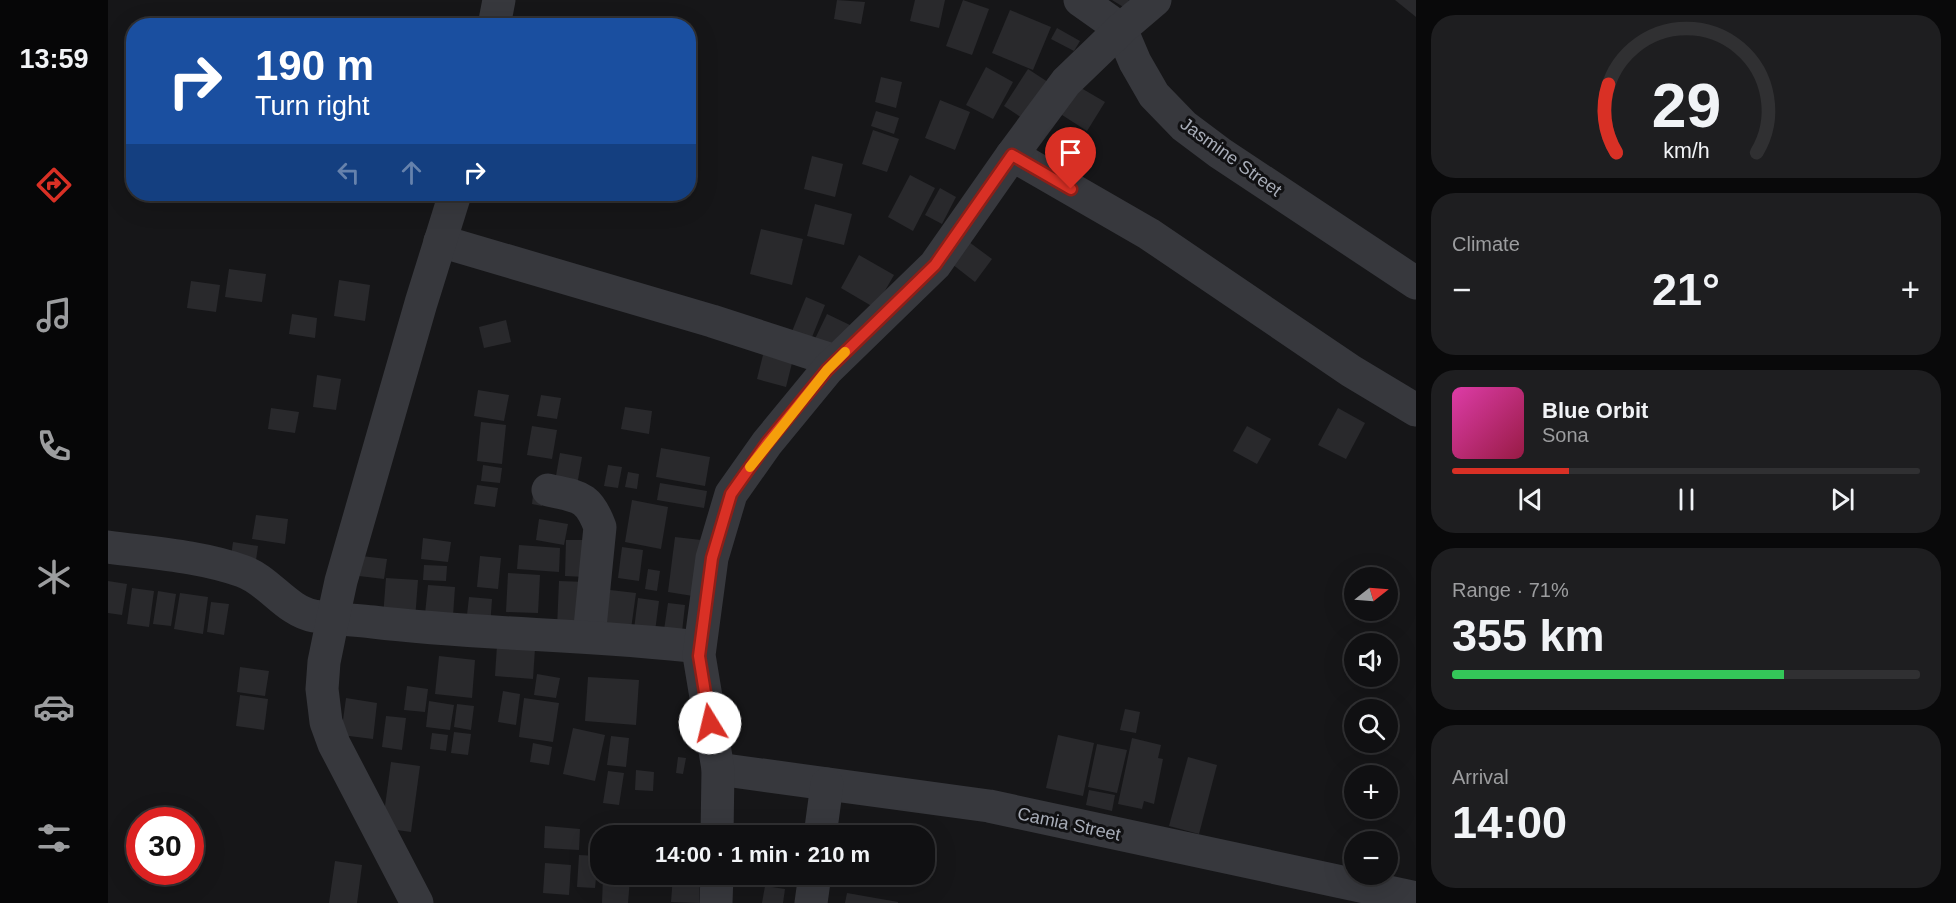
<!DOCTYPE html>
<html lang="en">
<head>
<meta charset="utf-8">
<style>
	body { margin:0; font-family:Arial,sans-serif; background:#1e1e20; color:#f1f3f6; height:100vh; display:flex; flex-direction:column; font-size:22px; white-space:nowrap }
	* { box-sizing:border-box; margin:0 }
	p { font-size:20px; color:#9c9d9f }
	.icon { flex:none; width:33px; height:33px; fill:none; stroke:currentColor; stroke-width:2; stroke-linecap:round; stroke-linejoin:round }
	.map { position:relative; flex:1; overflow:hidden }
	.panel { display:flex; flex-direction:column; gap:15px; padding:15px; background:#09090a; width:540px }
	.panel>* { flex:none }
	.guide { position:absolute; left:18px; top:18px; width:570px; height:183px; border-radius:24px; box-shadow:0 6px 24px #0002,0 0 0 2px #303032; background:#1a4fa0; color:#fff; overflow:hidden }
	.needle { width:39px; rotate:73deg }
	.buttons { position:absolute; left:1236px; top:567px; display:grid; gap:12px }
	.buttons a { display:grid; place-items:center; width:54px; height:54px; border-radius:50%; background:#101012; box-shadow:0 6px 24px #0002,0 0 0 2px #303032; font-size:30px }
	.speed { position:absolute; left:18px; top:807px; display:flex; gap:12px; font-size:30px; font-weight:700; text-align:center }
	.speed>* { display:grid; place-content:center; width:78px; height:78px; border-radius:50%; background:#101012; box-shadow:0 6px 24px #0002,0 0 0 2px #303032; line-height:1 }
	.speed .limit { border:9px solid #d22; background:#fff; color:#111 }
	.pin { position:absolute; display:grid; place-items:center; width:51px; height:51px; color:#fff; margin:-62px -26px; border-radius:50% 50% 50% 0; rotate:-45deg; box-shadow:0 0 6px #0007 }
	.pin .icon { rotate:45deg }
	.me { position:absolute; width:66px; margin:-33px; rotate:351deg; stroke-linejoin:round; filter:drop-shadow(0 0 4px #0008) }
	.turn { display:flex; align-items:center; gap:21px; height:126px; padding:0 30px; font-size:27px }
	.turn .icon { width:78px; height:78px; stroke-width:2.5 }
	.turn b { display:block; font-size:42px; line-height:51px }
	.lanes { display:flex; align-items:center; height:57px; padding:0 30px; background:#0003; justify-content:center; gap:30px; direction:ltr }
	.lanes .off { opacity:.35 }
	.big { font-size:45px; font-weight:600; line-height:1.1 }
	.panel .tile { flex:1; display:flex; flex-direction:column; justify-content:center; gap:9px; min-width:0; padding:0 21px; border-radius:24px; background:#1e1e20 }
	.panel .dial { align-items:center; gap:0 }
	.dial svg { height:156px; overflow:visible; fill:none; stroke:#303032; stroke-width:7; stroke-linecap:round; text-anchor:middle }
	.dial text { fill:#f1f3f6; stroke:none }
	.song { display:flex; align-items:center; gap:18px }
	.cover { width:72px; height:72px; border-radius:9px; background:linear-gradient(135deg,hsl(320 70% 55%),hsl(340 70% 35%)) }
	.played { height:6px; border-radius:3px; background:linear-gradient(90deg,#d93025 25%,#303032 25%) }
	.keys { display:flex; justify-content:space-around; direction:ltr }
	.heat { display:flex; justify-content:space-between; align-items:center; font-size:33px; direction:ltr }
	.charge { height:9px; border-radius:4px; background:linear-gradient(90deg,#34c759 71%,#303032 0) }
	.trip { position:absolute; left:482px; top:825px; width:345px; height:60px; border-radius:24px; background:#101012; box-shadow:0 6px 24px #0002,0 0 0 2px #303032; font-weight:600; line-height:60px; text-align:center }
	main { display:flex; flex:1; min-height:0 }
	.tabs { display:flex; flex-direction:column; width:108px; justify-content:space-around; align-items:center; background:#060607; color:#9c9d9f }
	.tabs .icon { width:42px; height:42px }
	.tabs .on { color:#d93025 }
	.tabs b { font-size:27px; color:#f1f3f6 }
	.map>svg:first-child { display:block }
	.building { fill:#29292c }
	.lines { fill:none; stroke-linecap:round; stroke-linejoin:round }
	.minor { stroke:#37383d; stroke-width:33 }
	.route-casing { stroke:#8d1f18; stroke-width:15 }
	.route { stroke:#d93025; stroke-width:10 }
	.slow { stroke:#f59e0b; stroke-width:10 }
	.labels { text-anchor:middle; stroke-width:6; stroke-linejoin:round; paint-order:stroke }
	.street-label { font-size:18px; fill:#a8adb8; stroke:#111113 }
</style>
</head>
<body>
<main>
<nav class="tabs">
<b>13:59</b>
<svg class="icon on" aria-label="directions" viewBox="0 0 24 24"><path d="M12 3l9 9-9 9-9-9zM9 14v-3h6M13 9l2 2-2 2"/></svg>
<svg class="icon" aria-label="music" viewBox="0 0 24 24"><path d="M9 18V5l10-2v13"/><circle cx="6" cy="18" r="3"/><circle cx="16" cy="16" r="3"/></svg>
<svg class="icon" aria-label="phone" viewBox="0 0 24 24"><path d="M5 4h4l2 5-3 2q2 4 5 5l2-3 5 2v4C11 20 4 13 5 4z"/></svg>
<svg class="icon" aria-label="climate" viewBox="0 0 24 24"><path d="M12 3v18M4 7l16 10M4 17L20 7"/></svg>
<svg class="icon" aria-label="car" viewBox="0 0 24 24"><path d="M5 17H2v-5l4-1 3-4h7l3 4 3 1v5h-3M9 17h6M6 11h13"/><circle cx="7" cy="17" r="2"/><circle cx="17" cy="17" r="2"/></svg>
<svg class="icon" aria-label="filters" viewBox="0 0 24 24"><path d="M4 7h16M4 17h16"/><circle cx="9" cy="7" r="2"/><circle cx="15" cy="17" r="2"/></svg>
</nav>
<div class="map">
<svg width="1308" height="903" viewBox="0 0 1308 903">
	<rect width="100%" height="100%" fill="#161618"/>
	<g class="building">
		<polygon points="729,0 757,2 753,24 726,19"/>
		<polygon points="807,0 837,0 831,28 802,21"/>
		<polygon points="855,0 881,9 864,55 838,46"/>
		<polygon points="1004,0 1021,0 1017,8"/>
		<polygon points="1287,0 1308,0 1308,17"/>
		<polygon points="902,10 943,27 925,70 884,53"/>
		<polygon points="949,28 972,41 966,51 943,39"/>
		<polygon points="878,67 905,82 885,119 858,105"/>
		<polygon points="920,69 943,84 920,122 896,106"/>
		<polygon points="773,77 794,82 788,108 767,102"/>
		<polygon points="968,85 997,102 979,131 951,113"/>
		<polygon points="832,100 862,112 847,150 817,138"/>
		<polygon points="768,111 791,118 786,134 763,126"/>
		<polygon points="765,130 791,139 779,172 754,164"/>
		<polygon points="704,156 735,164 727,197 696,189"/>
		<polygon points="802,175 827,188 805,231 780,217"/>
		<polygon points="832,188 848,197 834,224 817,215"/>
		<polygon points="707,204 744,214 736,245 699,236"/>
		<polygon points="653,229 695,239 684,285 642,274"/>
		<polygon points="861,242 884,259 867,282 844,264"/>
		<polygon points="751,255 786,275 767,308 733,288"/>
		<polygon points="121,269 158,274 154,302 117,297"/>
		<polygon points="231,280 262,285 257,321 226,316"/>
		<polygon points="83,281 112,285 108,312 79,308"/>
		<polygon points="698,297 717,305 702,342 683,334"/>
		<polygon points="184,314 209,318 207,338 181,334"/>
		<polygon points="719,314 744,326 731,356 705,343"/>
		<polygon points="398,320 403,342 376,348 371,327"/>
		<polygon points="656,351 685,359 678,387 649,379"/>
		<polygon points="209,375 233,379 228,410 205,407"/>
		<polygon points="370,390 401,395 396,421 366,416"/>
		<polygon points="433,395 453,398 449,419 429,416"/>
		<polygon points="517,407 544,411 541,434 513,429"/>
		<polygon points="163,408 191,412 187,433 160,429"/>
		<polygon points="1230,408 1257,423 1238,459 1210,445"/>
		<polygon points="373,422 398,425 394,464 369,461"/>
		<polygon points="424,426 449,430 444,459 419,455"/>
		<polygon points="1139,426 1163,439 1149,464 1125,451"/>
		<polygon points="553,448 602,457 597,486 548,477"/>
		<polygon points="452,453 474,457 468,491 446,487"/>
		<polygon points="375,465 394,468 392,483 373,481"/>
		<polygon points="500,465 514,467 510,488 496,486"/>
		<polygon points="520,472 531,474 529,489 517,487"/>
		<polygon points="552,483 599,491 596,508 549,500"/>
		<polygon points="369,485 390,488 387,507 366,504"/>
		<polygon points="426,486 438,488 434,506 424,504"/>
		<polygon points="524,500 560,507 553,549 517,542"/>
		<polygon points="148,515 180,519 177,544 144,539"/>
		<polygon points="431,519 460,524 456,545 428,540"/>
		<polygon points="567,537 593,540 585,596 560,592"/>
		<polygon points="315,538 343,542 340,562 313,559"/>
		<polygon points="458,540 478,540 478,577 457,576"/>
		<polygon points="125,542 150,546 147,567 122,564"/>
		<polygon points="411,545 452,548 451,572 409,569"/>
		<polygon points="514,547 535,550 531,581 510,578"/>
		<polygon points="253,556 279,559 276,579 251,576"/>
		<polygon points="372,556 393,558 390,589 369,587"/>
		<polygon points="316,565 339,566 338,581 315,580"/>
		<polygon points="540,569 552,571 549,591 537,589"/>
		<polygon points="400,573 432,575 430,613 398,612"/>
		<polygon points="278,578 310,580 307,620 275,617"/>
		<polygon points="0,581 19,584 14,615 0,613"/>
		<polygon points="451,581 478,582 476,629 449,628"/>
		<polygon points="320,585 347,587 345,616 317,614"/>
		<polygon points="24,588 46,591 41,627 19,624"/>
		<polygon points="502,590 528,593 523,629 497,626"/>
		<polygon points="50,591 68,594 63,626 45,624"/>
		<polygon points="72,593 100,597 95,634 66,629"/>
		<polygon points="361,597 384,599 382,627 358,624"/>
		<polygon points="530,598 551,601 546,639 525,637"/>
		<polygon points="103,602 121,604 116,635 99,632"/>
		<polygon points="560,603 577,605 574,632 556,630"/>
		<polygon points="389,645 427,648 425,679 387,676"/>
		<polygon points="331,656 367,660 364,698 327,694"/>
		<polygon points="132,667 161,671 157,696 129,692"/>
		<polygon points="429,674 452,678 448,698 426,695"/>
		<polygon points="480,677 531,680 528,725 477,721"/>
		<polygon points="299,686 320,689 317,712 296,710"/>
		<polygon points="395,691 412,694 408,725 390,722"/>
		<polygon points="132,695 160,699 156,730 128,726"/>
		<polygon points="238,698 269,703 265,739 233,735"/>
		<polygon points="416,698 451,703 445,742 411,737"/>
		<polygon points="321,701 346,705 342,730 318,727"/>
		<polygon points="349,704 366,706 363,730 346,727"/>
		<polygon points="1017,709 1032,712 1028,733 1012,730"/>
		<polygon points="278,716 298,718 294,750 274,747"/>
		<polygon points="465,728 497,735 487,781 455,774"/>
		<polygon points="346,732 363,734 360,755 343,753"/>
		<polygon points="324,733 340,735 338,751 322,749"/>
		<polygon points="950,735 986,743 975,796 938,788"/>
		<polygon points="503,736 521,738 518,767 499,765"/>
		<polygon points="1024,738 1053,745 1050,758 1055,759 1046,804 1036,801 1034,809 1010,804"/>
		<polygon points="425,743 444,747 441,765 422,762"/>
		<polygon points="989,744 1019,750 1009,793 980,787"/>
		<polygon points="570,757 578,758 575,774 568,773"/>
		<polygon points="1080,757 1109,765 1091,834 1061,826"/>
		<polygon points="283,762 312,766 303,832 274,828"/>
		<polygon points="528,770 546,772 545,791 527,790"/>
		<polygon points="500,771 516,773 511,805 495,803"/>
		<polygon points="981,790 1007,795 1004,811 978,805"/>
		<polygon points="437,826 472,829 471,850 436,848"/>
		<polygon points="471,855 490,856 487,888 469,887"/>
		<polygon points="227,861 254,865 249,903 221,903"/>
		<polygon points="437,863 463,865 461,895 435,893"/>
		<polygon points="565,876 592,878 591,903 563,902"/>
		<polygon points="495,877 522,879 520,903 494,903"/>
		<polygon points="657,886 677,889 675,903 654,903"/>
		<polygon points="739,893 790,902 790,903 737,903"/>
	</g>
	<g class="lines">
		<g class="minor">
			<polyline points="972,0 1013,29 1027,62 1046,95 1076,126 1112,153 1308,283"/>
			<polyline points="386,26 391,0"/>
			<polyline points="904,155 1041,234 1243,371 1308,410"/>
			<polyline points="332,241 604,321 727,361"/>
			<path d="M440,490C471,497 480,495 492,527L481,637"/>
			<path d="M0,547C44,553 92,556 134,571C161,580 178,611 206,616C226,619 246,620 265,622C374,635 483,634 591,647"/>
			<polyline points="610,769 881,806 1308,898"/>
			<polyline points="609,836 610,769 591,655 604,558 623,494 659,443 719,370 827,265 904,155 958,82 1013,29 1047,0"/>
			<polyline points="712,836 719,784"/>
			<polyline points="309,903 226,744 218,722 214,689 216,662 225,618 233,581 313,303 347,194"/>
			<polyline points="608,903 609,874"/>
			<polyline points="703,903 707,874"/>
		</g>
	</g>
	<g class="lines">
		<g class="route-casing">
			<polyline id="route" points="602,723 591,656 604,558 623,494 659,443 719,370 827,265 904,155 963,189"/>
		</g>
		<use href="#route" class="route"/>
		<polyline class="slow" points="642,467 719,370 737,352"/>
	</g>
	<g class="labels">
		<g class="street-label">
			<text transform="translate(1123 157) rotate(36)" y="6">Jasmine Street</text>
			<text transform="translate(961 824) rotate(12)" y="6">Camia Street</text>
		</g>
	</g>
</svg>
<div class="buttons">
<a><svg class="needle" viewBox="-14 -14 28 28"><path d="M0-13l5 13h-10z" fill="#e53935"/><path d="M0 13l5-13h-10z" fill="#9c9d9f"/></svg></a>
<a><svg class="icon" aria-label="sound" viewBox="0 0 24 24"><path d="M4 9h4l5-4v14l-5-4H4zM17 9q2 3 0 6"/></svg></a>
<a><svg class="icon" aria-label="search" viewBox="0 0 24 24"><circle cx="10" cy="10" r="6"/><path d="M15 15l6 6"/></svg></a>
<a>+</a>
<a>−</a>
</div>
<div class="speed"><div class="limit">30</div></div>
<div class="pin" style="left:963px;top:189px;background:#d93025"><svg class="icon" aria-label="arrive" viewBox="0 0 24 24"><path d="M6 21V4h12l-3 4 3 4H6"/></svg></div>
<svg class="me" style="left:602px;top:723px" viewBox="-20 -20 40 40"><circle r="19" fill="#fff"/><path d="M0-13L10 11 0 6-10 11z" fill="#d93025"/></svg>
<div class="trip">14:00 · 1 min · 210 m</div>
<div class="guide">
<div class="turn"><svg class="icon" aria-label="right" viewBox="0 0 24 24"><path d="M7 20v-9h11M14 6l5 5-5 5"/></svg><div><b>190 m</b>Turn right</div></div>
<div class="lanes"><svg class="icon off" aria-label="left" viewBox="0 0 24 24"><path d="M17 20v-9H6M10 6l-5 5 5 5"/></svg><svg class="icon off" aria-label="ahead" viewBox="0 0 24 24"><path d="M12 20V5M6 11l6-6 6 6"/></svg><svg class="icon" aria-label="right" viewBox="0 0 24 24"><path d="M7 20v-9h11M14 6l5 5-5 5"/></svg></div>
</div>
</div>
<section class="panel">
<div class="tile dial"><svg viewBox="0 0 100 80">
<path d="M14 69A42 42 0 1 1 86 69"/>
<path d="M14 69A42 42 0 0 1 10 34" stroke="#d93025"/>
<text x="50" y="56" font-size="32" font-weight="700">29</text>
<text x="50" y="72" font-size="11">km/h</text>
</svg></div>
<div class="tile"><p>Climate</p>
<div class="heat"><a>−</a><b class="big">21°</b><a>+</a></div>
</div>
<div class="tile">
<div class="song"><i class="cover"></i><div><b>Blue Orbit</b><p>Sona</p></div></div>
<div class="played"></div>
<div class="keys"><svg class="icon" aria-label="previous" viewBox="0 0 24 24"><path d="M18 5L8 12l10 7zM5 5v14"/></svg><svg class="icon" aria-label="pause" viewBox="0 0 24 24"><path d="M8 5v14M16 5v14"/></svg><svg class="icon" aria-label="next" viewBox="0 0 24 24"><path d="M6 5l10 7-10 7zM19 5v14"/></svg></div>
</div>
<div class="tile"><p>Range · 71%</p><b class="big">355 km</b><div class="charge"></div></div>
<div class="tile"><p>Arrival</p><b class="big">14:00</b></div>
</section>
</main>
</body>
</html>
